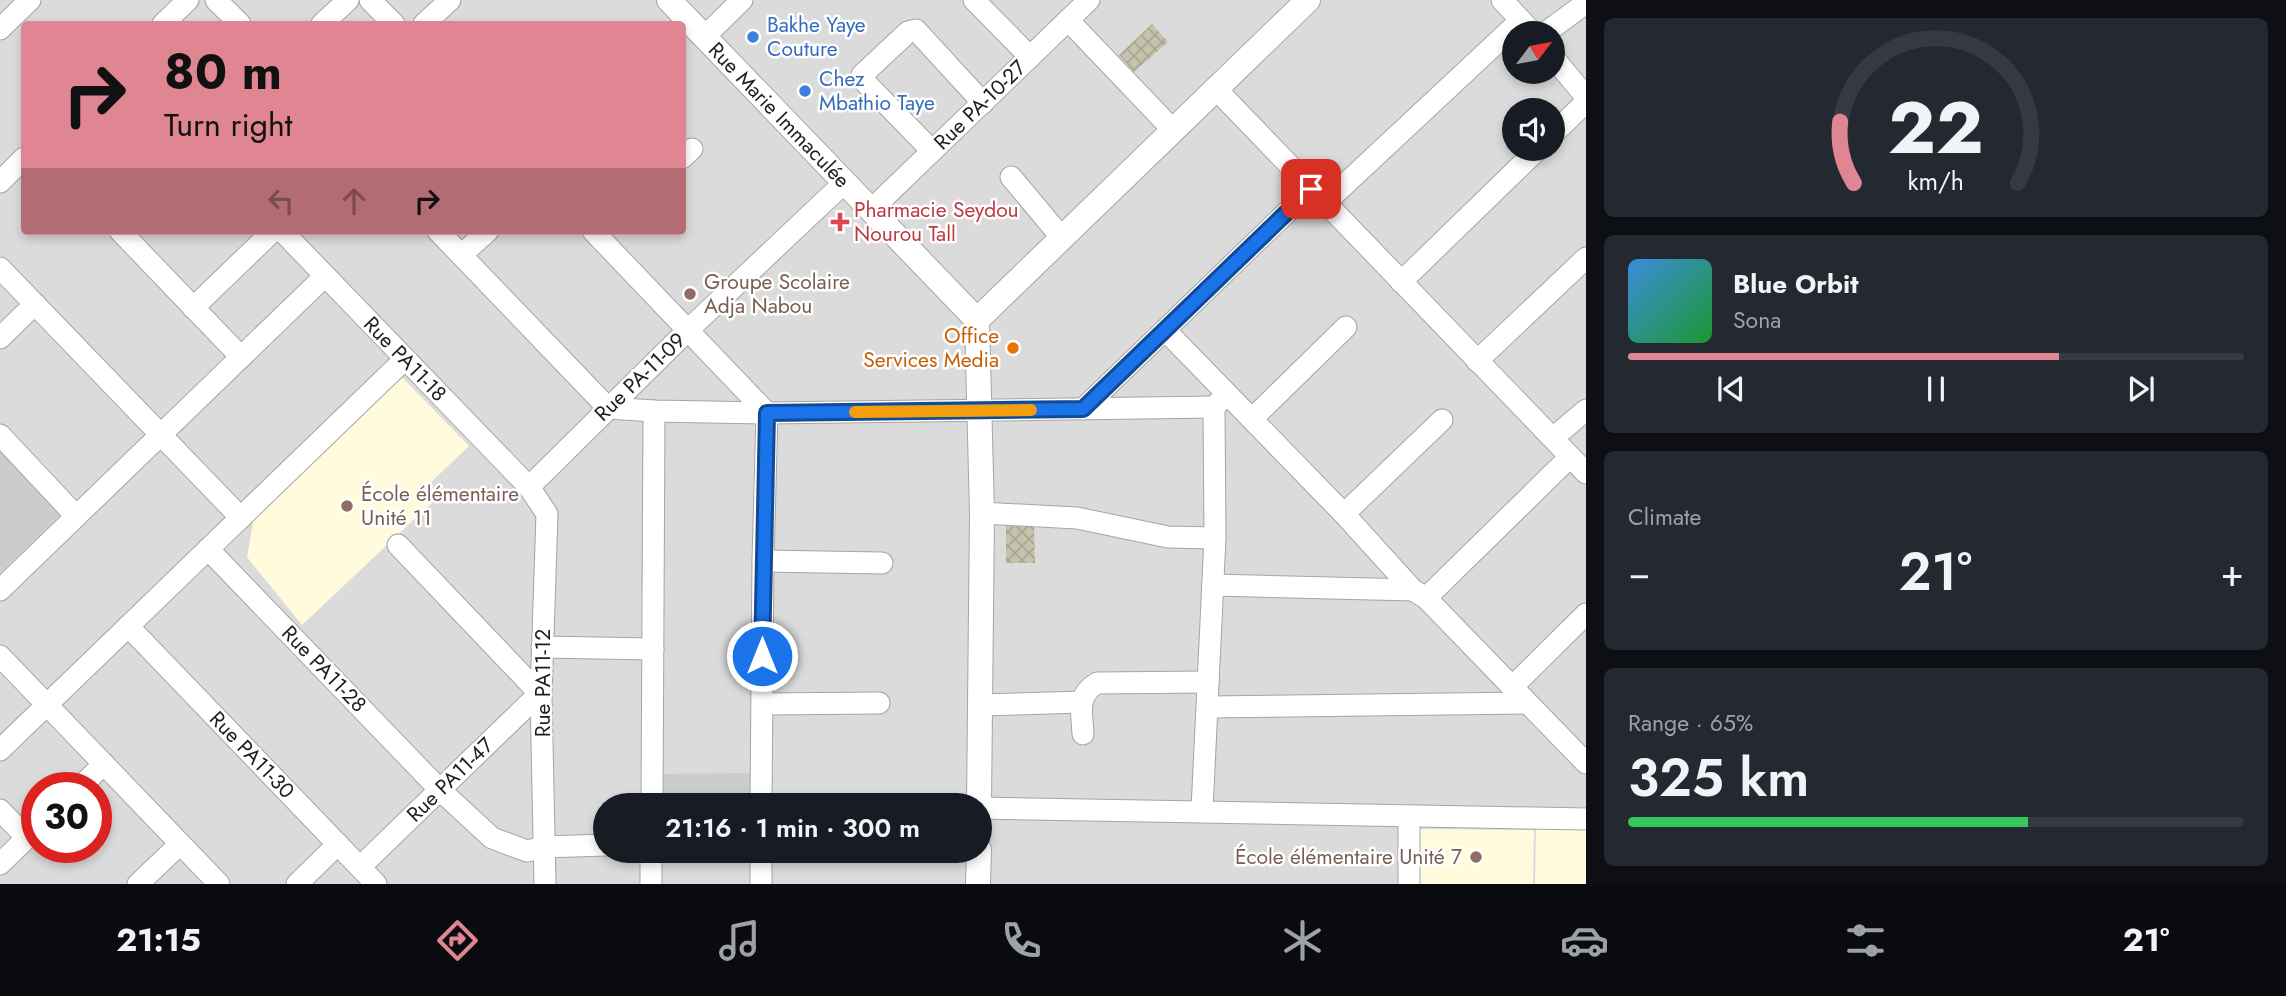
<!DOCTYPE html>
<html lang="en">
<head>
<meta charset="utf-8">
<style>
	body { margin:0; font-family:Jost,sans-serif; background:#242831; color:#f1f3f6; height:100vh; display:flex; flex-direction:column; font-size:26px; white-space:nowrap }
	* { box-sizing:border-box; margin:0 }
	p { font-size:23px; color:#9ea1a6 }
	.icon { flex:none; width:38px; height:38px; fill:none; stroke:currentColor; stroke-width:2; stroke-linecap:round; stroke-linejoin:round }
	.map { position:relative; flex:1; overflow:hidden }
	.details { display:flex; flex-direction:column; gap:18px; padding:18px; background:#0d0f14; width:700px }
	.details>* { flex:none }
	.top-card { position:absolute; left:21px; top:21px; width:665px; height:214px; border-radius:7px; box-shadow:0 4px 10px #0003; background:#e08692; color:#111; overflow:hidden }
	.needle { width:46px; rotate:58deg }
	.controls { position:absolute; left:1502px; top:21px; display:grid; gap:14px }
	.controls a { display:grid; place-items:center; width:63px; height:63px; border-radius:50%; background:#171b24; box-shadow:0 4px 10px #0003; font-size:35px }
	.speed { position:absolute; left:21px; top:772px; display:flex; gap:14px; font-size:35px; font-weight:700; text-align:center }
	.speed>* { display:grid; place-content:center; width:91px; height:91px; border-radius:50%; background:#171b24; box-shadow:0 4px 10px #0003; line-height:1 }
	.speed .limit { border:10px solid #d22; background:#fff; color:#111 }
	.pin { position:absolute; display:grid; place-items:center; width:60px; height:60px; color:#fff; margin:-30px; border-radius:14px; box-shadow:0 4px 10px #0006 }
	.me { position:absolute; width:77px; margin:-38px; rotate:0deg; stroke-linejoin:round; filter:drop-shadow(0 0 5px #0008) }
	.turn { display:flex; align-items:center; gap:24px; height:147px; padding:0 28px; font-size:32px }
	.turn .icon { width:91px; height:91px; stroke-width:2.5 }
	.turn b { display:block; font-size:49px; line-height:60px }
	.lanes { display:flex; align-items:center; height:66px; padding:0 28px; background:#0003; justify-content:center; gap:35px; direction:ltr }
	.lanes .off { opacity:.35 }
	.big { font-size:52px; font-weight:600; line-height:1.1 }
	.details .tile { flex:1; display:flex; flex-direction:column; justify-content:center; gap:10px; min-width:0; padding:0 24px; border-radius:10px; background:#242831 }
	.details .dial { align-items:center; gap:0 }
	.dial svg { height:182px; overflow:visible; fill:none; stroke:#363941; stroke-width:7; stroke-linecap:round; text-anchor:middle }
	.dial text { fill:#f1f3f6; stroke:none }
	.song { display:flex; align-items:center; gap:21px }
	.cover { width:84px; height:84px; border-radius:10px; background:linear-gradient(135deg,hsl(210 70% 55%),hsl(130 70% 35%)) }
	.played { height:7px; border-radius:4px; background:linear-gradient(90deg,#e08692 70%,#363941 70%) }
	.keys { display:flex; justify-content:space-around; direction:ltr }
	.heat { display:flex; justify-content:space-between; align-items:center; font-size:38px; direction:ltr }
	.charge { height:10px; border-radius:5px; background:linear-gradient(90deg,#34c759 65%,#363941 0) }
	.trip { position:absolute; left:593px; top:793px; width:399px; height:70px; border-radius:35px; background:#171b24; box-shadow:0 4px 10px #0003; font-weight:600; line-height:70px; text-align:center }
	.dock { display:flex; height:112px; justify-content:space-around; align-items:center; background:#090b0e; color:#9ea1a6 }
	.dock .icon { width:49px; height:49px }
	.dock .active { color:#e08692 }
	.dock b { font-size:32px; color:#f1f3f6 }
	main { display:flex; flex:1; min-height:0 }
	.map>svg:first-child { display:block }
	.residential { fill:#dcdbdb; fill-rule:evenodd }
	.education { fill:#fffbdc }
	.religious { fill:#ccc }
	.construction { fill:url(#construction-cross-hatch) }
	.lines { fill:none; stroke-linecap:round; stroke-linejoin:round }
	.minor-casing { stroke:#a5a5a5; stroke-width:23 }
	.tertiary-casing { stroke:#a5a5a5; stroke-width:26 }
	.minor { stroke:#fff; stroke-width:21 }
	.tertiary { stroke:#fff; stroke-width:24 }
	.route-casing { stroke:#114b97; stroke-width:18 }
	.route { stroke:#1a73e8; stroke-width:12 }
	.slow { stroke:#f59e0b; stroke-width:12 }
	.shop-dot { fill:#3f7fe0; stroke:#fff; stroke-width:2.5 }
	.health-dot { fill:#e0444e; stroke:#fff; stroke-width:2.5 }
	.education-dot { fill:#8d6e63; stroke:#fff; stroke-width:2.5 }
	.food-dot { fill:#e8710a; stroke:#fff; stroke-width:2.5 }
	.labels { text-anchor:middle; stroke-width:5; stroke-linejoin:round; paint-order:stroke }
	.shop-label { font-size:21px; fill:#366cbe; stroke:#fff; text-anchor:start }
	.street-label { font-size:21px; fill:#1e1e1e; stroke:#fff }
	.health-label { font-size:21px; fill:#be3a42; stroke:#fff; text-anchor:start }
	.education-label { font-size:21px; fill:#785e54; stroke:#fff; text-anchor:start }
	.food-label { font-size:21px; fill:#c56008; stroke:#fff; text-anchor:end }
</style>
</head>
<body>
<main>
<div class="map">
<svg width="1586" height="884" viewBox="0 0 1586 884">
	<defs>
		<pattern id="construction-cross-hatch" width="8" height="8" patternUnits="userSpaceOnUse" patternTransform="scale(1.75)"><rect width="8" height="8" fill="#c5c2ad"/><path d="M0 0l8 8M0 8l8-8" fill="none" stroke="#a9a694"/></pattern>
	</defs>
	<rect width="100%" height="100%" fill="#f0eae3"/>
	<path class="residential" d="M0,0H1586V884H0ZM24,24H682V231H24ZM1514,33H1552V72H1514ZM1514,110H1552V149H1514ZM37,788H96V847H37ZM606,805H980V850H606Z"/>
	<g class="education">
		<polygon points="400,375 469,446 429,484 440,495 302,625 247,557 254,517"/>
		<polygon points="1536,827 1586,827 1586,884 1535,884"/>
		<polygon points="1418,829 1534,830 1533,884 1418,884"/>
	</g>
	<g class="religious">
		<polygon points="0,448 62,513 0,573"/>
		<polygon points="751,773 750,805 662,805 662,774"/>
	</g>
	<g class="construction">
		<polygon points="1152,24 1168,42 1134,72 1119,55"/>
		<polygon points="1006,526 1034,526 1035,563 1006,563"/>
	</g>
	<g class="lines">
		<g class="minor-casing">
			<g id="minor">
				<polyline points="216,0 240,24"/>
				<polyline points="370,0 394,24"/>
				<polyline points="974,0 1030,57"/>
				<polyline points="1502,0 1529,29"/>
				<polyline points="1068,20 1173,130"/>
				<polyline points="163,24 188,0"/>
				<polyline points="322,24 348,0"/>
				<polyline points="424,24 450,0"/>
				<polyline points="0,29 30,0"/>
				<polyline points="1545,33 1586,3"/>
				<polyline points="704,37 742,0"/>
				<polyline points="1552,56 1586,97"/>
				<polyline points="1216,89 1586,473"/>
				<polyline points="1552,135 1586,102"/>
				<polyline points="932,151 863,80 862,75 908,32 916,30 983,103"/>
				<polyline points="682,158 692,149"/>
				<polyline points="1011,177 1062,238"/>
				<polyline points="0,182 24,158"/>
				<polyline points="1325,203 1521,20"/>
				<polyline points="871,210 1089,0"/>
				<polyline points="120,231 241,357"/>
				<polyline points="282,231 529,487 547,514 541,695 545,884"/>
				<polyline points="438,231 608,408 654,411 767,413 1214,407"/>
				<polyline points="593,231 767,413 763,561 761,805"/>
				<polyline points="461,255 488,231"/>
				<polyline points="0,268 241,518"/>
				<polyline points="1401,282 1538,149"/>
				<polyline points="193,308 273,231"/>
				<polyline points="1165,330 1344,514 1413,590 1426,598 1586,763"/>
				<polyline points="0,338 35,304"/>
				<polyline points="1477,361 1586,258"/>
				<polyline points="1083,409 1311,189"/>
				<polyline points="1252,419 1346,327"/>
				<polyline points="0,435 76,516"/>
				<polyline points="1553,438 1586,410"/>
				<polyline points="529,487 688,330 845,182"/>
				<polyline points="982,513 1077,518 1168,537 1215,538"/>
				<polyline points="1344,514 1442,420"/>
				<polyline points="398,545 541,695"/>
				<polyline points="208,549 440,790 492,838 527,851 544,847 606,845"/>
				<polyline points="763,561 882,563"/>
				<polyline points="1213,585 1413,590"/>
				<polyline points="0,590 325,276"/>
				<polyline points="1426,598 1570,457"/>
				<polyline points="128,626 376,884"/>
				<polyline points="542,647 653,649"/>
				<polyline points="0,656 219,884"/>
				<polyline points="1512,687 1586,614"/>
				<polyline points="762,704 879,703"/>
				<polyline points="980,705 1082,702"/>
				<polyline points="1208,707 1527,703"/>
				<path d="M1083,734C1082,712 1076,696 1097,683L1208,682"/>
				<polyline points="0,750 405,359"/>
				<polyline points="79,788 104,764"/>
				<polyline points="652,805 654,411"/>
				<polyline points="980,808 1586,819"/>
				<polyline points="0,810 27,838"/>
				<polyline points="1202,810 1215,538 1214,407 1224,397"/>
				<polyline points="0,864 37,828"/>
				<polyline points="360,867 540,693"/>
				<polyline points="138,884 180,844"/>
				<polyline points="297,884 338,844"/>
				<polyline points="651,884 651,850"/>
				<polyline points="761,884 761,850"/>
				<polyline points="1409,884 1409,817"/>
			</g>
		</g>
		<g class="tertiary-casing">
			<g id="tertiary">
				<polyline points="669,0 977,320"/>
				<polyline points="979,805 982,513 977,320 1308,0"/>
				<polyline points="978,884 979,850"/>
			</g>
		</g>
		<use href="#minor" class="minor"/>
		<use href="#tertiary" class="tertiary"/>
	</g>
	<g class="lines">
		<g class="route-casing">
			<polyline id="route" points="762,656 767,413 1083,409 1311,189"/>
		</g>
		<use href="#route" class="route"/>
		<polyline class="slow" points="855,412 1031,410"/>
	</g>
	<g class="shop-dot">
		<circle cx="753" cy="37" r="7"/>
		<circle cx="805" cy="91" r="7"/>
	</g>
	<path class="health-dot" d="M836.5 211.5h7v7h7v7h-7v7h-7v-7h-7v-7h7z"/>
	<g class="education-dot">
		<circle cx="690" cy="294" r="7"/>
		<circle cx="347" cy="506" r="7"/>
		<circle cx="1476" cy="857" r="7"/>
	</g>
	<circle class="food-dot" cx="1013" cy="348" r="7"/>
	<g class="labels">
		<g class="shop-label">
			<text x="767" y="32">Bakhe Yaye<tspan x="767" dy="24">Couture</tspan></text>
			<text x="819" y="86">Chez<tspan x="819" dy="24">Mbathio Taye</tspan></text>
		</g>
		<g class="street-label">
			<text transform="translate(980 105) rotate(-44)" y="7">Rue PA-10-27</text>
			<text transform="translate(779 115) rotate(46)" y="7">Rue Marie Immaculée</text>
			<text transform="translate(405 359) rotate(46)" y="7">Rue PA11-18</text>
			<text transform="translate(640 377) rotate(-44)" y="7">Rue PA-11-09</text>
			<text transform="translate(324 669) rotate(46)" y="7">Rue PA11-28</text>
			<text transform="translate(543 683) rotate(-90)" y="7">Rue PA11-12</text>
			<text transform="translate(252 755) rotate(46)" y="7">Rue PA11-30</text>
			<text transform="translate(450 780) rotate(-44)" y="7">Rue PA11-47</text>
		</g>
		<g class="health-label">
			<text x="854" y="217">Pharmacie Seydou<tspan x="854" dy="24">Nourou Tall</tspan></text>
		</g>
		<g class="education-label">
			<text x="704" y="289">Groupe Scolaire<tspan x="704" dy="24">Adja Nabou</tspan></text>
			<text x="361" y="501">École élémentaire<tspan x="361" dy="24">Unité 11</tspan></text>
			<text x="1462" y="864" text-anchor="end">École élémentaire Unité 7</text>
		</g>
		<g class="food-label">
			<text x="999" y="343">Office<tspan x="999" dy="24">Services Media</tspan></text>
		</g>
	</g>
</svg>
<div class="controls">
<a><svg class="needle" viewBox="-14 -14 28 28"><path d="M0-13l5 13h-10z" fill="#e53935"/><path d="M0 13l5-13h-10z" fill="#9ea1a6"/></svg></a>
<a><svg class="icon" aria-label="sound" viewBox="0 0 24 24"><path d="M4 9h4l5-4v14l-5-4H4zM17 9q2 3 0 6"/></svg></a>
</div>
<div class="speed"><div class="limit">30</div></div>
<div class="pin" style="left:1311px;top:189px;background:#d93025"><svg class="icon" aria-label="arrive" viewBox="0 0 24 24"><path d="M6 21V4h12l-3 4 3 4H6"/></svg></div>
<svg class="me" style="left:762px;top:656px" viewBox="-20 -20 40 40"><circle r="17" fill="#1a73e8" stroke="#fff" stroke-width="3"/><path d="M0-11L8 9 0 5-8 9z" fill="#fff"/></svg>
<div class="trip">21:16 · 1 min · 300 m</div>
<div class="top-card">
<div class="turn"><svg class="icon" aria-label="right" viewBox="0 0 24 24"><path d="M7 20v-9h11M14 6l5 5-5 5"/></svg><div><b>80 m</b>Turn right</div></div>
<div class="lanes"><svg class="icon off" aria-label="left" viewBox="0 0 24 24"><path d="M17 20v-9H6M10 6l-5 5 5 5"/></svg><svg class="icon off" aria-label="ahead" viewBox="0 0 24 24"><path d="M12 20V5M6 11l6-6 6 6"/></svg><svg class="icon" aria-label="right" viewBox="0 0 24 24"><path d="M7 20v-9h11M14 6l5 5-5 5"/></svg></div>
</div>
</div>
<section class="details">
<div class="tile dial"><svg viewBox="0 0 100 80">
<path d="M14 69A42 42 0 1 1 86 69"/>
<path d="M14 69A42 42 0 0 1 8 42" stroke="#e08692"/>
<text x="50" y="56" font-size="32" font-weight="700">22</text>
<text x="50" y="72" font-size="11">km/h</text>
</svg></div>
<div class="tile">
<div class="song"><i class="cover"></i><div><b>Blue Orbit</b><p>Sona</p></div></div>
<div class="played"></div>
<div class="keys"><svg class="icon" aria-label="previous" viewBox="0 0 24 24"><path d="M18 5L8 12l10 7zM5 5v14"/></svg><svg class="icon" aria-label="pause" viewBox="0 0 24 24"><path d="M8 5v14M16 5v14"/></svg><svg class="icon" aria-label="next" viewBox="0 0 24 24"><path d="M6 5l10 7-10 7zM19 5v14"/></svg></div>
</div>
<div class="tile"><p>Climate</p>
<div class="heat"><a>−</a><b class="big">21°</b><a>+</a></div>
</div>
<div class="tile"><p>Range · 65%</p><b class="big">325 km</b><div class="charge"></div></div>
</section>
</main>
<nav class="dock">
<b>21:15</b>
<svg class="icon active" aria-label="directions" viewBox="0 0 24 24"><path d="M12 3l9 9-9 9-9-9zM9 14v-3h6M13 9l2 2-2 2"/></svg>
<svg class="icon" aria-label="music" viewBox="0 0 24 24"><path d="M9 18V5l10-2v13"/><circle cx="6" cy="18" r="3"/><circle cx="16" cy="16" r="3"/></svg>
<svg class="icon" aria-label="phone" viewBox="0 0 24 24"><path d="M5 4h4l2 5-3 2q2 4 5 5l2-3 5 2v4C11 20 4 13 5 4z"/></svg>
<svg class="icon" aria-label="climate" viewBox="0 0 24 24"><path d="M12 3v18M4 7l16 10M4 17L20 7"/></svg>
<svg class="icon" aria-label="car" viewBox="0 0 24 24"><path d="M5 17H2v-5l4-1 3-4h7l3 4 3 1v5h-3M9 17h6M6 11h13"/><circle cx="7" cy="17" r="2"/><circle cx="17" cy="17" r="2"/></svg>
<svg class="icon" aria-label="filters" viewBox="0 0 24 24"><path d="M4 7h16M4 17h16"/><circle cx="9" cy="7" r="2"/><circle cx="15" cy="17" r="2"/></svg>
<b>21°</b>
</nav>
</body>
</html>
